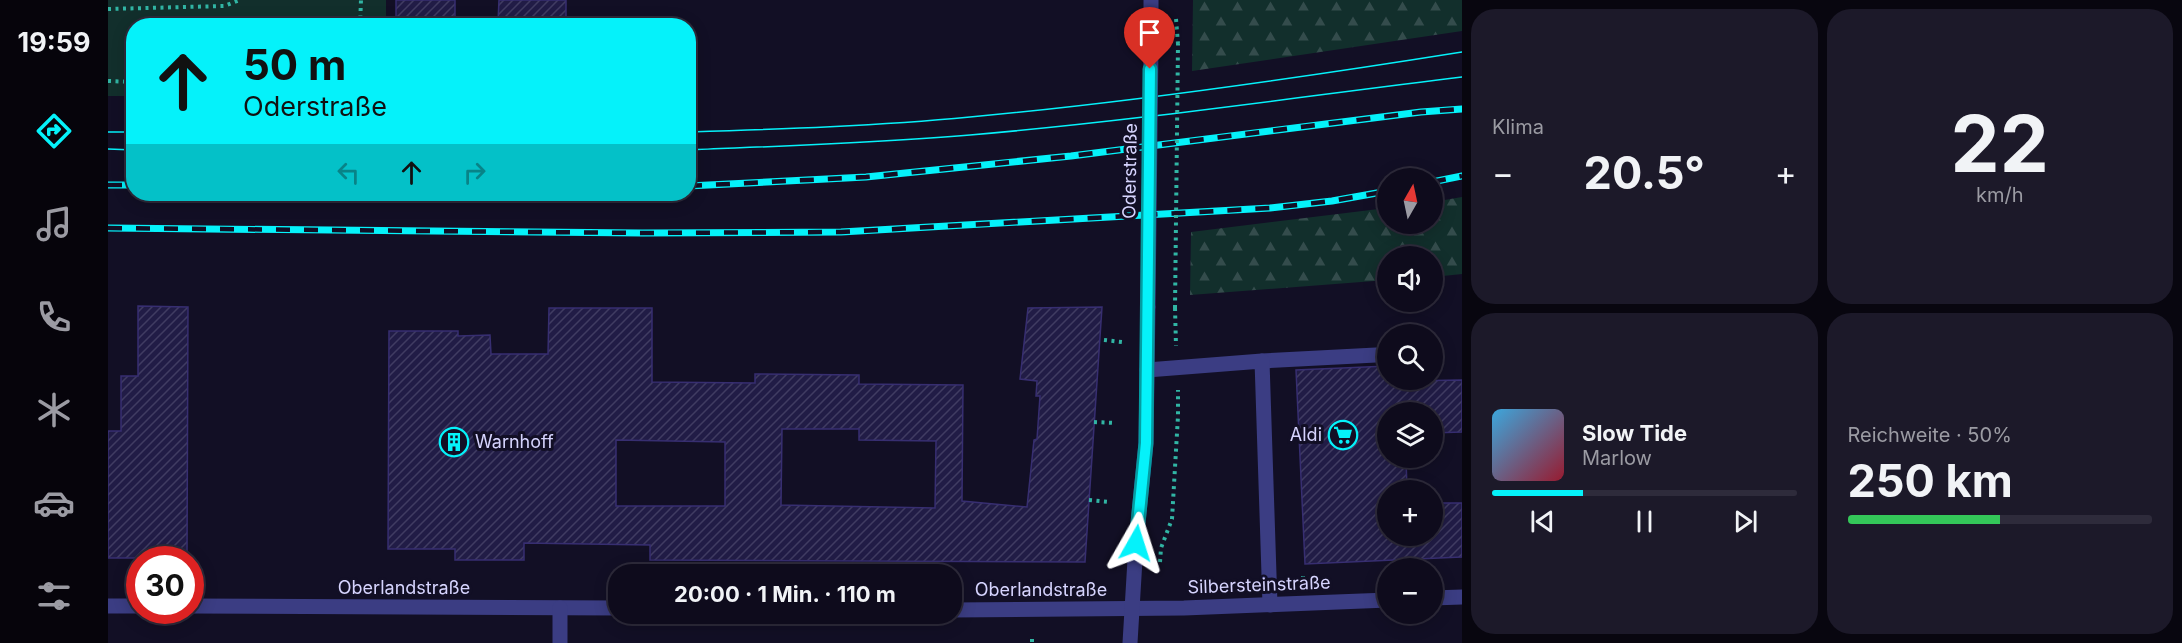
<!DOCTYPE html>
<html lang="de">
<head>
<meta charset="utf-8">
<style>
	body { margin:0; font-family:Inter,sans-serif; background:#1c1929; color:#f1f3f6; height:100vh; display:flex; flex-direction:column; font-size:22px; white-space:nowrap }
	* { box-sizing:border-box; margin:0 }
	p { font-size:20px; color:#9b9ba3 }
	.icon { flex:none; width:33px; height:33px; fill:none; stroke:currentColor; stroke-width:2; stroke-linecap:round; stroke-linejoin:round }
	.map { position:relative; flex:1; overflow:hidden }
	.side { display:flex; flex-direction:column; gap:9px; padding:9px; background:#08060f; width:720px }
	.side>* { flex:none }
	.guide { position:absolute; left:18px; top:18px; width:570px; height:183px; border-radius:24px; box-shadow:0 3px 15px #0003,0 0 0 2px #2e2b3b; background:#05f2fa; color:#111; overflow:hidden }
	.needle { width:39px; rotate:9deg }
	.buttons { position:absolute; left:1269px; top:168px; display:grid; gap:12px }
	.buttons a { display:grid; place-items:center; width:66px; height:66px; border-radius:50%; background:#0e0b1c; box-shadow:0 3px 15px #0003,0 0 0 2px #2e2b3b; font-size:30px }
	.speed { position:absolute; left:18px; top:546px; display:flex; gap:12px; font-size:30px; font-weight:700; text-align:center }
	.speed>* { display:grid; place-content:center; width:78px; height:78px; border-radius:50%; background:#0e0b1c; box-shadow:0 3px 15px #0003,0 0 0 2px #2e2b3b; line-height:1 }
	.speed .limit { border:9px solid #d22; background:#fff; color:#111 }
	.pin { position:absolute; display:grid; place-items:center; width:51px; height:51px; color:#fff; margin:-62px -26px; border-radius:50% 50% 50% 0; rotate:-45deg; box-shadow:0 0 6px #0007 }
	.pin .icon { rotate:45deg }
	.me { position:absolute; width:66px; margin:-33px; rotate:6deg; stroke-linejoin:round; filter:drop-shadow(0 0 4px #0008) }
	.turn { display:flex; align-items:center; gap:21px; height:126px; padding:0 18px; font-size:27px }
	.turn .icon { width:78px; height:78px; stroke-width:2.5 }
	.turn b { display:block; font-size:42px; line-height:51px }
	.lanes { display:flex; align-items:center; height:57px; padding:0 18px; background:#0003; justify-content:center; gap:30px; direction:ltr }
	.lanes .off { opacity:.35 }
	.big { font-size:45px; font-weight:700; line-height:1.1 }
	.side .tile { flex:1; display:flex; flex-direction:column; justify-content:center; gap:9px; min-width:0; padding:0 21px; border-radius:24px; background:#1c1929 }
	.side .dial { align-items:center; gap:0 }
	.dial b { font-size:78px; line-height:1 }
	.song { display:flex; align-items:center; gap:18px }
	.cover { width:72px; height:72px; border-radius:9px; background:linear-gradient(135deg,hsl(200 70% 55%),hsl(350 70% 35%)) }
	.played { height:6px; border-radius:3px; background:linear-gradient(90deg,#05f2fa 30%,#2e2b3b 30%) }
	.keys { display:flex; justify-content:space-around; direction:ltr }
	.heat { display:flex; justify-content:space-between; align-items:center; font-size:33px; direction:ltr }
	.charge { height:9px; border-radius:4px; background:linear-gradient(90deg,#34c759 50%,#2e2b3b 0) }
	.side .tiles { flex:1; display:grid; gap:9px; grid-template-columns:repeat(2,1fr) }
	.trip { position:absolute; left:500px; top:564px; width:354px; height:60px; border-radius:24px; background:#0e0b1c; box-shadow:0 3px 15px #0003,0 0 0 2px #2e2b3b; font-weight:700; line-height:60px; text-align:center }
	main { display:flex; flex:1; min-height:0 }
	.tab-bar { display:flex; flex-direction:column; width:108px; justify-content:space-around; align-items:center; background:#06040b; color:#9b9ba3 }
	.tab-bar .icon { width:42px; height:42px }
	.tab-bar .current { color:#05f2fa }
	.tab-bar b { font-size:27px; color:#f1f3f6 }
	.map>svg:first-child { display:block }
	.green { fill:#122f2c }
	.forest { fill:url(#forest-firs) }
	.building { fill:url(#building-hatch); stroke:#372e71; stroke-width:1.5; fill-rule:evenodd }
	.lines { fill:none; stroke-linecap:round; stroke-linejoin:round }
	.path { stroke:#31b5a4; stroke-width:4; stroke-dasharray:3 4.5; stroke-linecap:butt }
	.minor { stroke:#3b3d83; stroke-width:15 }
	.tram { stroke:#05f2fa; stroke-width:1.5 }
	.rail-casing { stroke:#05f2fa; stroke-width:7 }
	.rail { stroke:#120f25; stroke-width:4.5; stroke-dasharray:14; stroke-linecap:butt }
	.path-bridge { stroke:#31b5a4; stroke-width:4; stroke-dasharray:3 4.5; stroke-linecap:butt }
	.minor-bridge { stroke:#3b3d83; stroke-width:15 }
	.route-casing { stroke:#039da2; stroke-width:15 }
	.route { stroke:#05f2fa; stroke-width:10 }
	.labels { text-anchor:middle; stroke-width:6; stroke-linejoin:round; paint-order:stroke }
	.street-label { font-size:18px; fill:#d6d4fe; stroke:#120f25 }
	.poi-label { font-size:18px; fill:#d6d4fe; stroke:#120f25; text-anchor:end }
</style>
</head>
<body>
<main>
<nav class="tab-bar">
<b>19:59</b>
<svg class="icon current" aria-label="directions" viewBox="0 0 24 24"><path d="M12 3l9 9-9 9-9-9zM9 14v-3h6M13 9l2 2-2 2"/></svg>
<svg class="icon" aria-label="music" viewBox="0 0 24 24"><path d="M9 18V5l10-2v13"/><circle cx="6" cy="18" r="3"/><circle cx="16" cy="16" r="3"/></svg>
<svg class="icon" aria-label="phone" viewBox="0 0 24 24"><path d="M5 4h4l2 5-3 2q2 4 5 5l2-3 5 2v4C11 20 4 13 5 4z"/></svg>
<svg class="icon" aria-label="climate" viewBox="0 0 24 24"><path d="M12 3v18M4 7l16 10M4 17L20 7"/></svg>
<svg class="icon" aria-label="car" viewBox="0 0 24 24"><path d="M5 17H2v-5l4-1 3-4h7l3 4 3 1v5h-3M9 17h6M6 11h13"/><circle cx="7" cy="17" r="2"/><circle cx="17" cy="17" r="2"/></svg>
<svg class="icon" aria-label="filters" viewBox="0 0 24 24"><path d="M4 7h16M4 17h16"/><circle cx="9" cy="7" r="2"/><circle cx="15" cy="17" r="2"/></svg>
</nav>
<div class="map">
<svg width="1354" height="643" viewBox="0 0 1354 643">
	<defs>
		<pattern id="forest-firs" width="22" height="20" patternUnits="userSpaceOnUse" patternTransform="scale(1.5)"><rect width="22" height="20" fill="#122f2c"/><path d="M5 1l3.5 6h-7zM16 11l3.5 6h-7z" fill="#344c4c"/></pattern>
		<pattern id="building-hatch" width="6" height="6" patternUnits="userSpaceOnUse" patternTransform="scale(1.5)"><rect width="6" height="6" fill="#211c46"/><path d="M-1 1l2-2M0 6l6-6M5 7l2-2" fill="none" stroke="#403c62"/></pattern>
	</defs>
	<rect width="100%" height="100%" fill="#120f25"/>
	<polygon class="green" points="0,0 278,0 278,25 26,26 25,96 0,96"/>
	<g class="forest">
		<polygon points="1085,0 1354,0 1354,31 1084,71"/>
		<polygon points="1354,197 1354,274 1325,277 1324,256 1280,256 1279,280 1082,295 1083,232 1279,208 1280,224 1324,224 1325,202"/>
	</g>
	<g class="building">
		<rect x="288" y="0" width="59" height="26"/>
		<polygon points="391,0 458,0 458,21 390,22"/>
		<polygon points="30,306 80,307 79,558 0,558 0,431 13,431 13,376 30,376"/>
		<path d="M994,307L977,562L542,560V545L416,543V560H347V549H280L281,331H350V336L382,335L383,354H440L441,308H544V382L647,383V374L751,375V384L855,385L854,501L919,507L926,440L929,439L932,396H928L929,381L912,379L920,308ZM674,429H751V440L828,441L827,508L673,505ZM508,440L617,442V506H508Z"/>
		<polygon points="1280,366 1280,380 1294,380 1294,381 1354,380 1354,432 1324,433 1324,412 1280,412 1280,458 1298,458 1299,490 1280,490 1280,536 1324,536 1324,503 1354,503 1354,557 1197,564 1188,370"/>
	</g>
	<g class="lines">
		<g class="path">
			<polyline points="0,9 116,6 132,0"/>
			<polyline points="1068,19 1070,44"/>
			<polyline points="252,26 253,0"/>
			<polyline points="0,81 26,82"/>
			<polyline points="1067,308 1068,346"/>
			<polyline points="996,340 1014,342"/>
			<polyline points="986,422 1008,423"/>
			<polyline points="981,500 1002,502"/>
			<polyline points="1052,562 1053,548 1064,519 1070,416 1070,390"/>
			<polyline points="1195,579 1195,572"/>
			<polyline points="924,639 924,643"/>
		</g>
		<g class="minor">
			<polyline points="1043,45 1043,0"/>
			<polyline points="1154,361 1268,355"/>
			<polyline points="1039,370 1154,361 1162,605"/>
			<polyline points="1324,598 1354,597"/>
			<polyline points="0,606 32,606"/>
			<polyline points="82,606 510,608"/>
			<polyline points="843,610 1076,608 1280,600"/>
			<polyline points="452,643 452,608"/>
			<polyline points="1022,643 1028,543 1038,443 1040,307"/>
		</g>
		<g class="tram">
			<polyline points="0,132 26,132"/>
			<path d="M580,132C674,129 769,126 862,117C1027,102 1191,78 1354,52"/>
			<polyline points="0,149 26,150"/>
			<path d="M580,150C674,146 768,143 862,135C1026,121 1190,97 1354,77"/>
		</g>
		<g class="rail-casing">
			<g id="rail">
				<polyline points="1324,182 1354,176"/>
				<polyline points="0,185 26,185"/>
				<polyline points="580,186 758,177 963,156 1313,112 1354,109"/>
				<polyline points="0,228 534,233 733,232 1162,208 1224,201 1280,191"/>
			</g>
		</g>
		<use href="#rail" class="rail"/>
		<polyline class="path-bridge" points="1067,308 1070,44"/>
		<polyline class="minor-bridge" points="1040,307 1043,45"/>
	</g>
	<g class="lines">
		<g class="route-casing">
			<polyline id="route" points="1028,543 1038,443 1042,69"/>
		</g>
		<use href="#route" class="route"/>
	</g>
	<defs>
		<g id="supermarket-ring" transform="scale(1.5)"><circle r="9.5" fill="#120f25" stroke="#05f2fa" stroke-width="1.5"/><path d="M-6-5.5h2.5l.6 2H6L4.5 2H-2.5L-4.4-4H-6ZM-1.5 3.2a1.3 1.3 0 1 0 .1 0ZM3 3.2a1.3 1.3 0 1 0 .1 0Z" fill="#05f2fa"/></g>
		<g id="building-ring" transform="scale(1.5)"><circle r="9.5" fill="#120f25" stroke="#05f2fa" stroke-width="1.5"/><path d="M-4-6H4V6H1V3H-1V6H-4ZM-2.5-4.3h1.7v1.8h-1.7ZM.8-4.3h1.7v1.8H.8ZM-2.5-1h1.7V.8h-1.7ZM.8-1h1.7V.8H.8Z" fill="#05f2fa"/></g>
	</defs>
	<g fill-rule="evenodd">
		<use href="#supermarket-ring" x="1235" y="435"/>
		<use href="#building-ring" x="346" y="442"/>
	</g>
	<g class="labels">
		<g class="street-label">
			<text transform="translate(1022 171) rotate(-89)" y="6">Oderstraße</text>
			<text transform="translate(1151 585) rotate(-2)" y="6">Silbersteinstraße</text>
			<text x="296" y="594">Oberlandstraße</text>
			<text x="933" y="596">Oberlandstraße</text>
		</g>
		<g class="poi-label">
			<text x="1214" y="441">Aldi</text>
			<text x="367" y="448" text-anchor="start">Warnhoff</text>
		</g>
	</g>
</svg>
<div class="buttons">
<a><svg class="needle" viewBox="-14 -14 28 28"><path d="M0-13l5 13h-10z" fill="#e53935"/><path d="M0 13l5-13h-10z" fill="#9b9ba3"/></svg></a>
<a><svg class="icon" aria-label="sound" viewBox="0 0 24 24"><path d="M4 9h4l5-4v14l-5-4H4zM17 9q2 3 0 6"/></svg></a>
<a><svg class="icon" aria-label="search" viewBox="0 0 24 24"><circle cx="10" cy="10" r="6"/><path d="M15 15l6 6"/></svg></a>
<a><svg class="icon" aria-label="layers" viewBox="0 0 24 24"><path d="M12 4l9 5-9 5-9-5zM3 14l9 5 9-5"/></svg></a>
<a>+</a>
<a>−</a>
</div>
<div class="speed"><div class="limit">30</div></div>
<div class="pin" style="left:1042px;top:69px;background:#d93025"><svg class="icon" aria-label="arrive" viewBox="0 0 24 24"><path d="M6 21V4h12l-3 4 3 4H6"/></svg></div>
<svg class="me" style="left:1028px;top:543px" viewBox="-20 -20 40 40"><path d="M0-17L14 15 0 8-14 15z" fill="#05f2fa" stroke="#fff" stroke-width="4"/></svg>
<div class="trip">20:00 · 1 Min. · 110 m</div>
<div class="guide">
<div class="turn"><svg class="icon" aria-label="ahead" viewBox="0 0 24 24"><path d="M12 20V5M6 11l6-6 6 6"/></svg><div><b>50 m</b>Oderstraße</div></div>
<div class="lanes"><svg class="icon off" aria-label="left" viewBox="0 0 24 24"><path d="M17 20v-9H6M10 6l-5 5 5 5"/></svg><svg class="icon" aria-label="ahead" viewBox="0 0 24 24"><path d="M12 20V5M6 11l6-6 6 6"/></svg><svg class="icon off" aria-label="right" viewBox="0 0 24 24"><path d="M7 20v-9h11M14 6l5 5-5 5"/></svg></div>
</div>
</div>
<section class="side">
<div class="tiles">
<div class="tile"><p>Klima</p>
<div class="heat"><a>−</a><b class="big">20.5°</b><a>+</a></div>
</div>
<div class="tile dial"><b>22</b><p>km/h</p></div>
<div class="tile">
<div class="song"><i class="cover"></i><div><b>Slow Tide</b><p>Marlow</p></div></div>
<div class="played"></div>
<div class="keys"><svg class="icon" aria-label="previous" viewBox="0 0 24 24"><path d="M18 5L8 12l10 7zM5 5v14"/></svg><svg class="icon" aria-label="pause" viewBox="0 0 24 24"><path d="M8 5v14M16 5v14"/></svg><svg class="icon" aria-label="next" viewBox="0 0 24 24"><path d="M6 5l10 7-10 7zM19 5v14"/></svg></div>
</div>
<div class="tile"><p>Reichweite · 50%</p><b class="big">250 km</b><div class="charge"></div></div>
</div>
</section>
</main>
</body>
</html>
